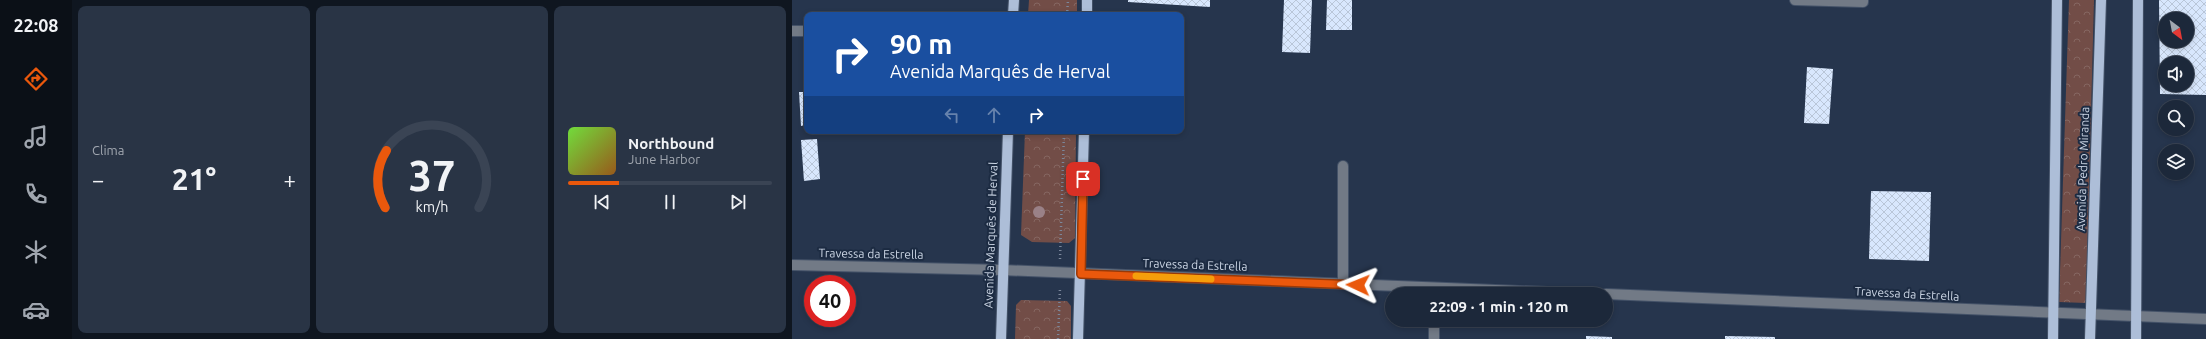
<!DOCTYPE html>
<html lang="pt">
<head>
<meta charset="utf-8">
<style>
	body { margin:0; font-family:Ubuntu,sans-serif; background:#293445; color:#f1f3f6; height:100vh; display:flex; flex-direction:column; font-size:15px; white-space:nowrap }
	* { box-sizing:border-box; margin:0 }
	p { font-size:13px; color:#a0a6af }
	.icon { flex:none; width:22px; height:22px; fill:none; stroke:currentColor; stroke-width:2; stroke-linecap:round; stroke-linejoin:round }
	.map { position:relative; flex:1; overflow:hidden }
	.drawer { display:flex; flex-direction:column; gap:6px; padding:6px; background:#0f1620; width:720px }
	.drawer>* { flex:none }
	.guide { position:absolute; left:12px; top:12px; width:380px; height:122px; border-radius:8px; box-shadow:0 2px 6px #0003,0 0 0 1px #3a4454; background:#1a4fa0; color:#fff; overflow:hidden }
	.needle { width:26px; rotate:148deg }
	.fabs { position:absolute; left:1366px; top:12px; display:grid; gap:8px }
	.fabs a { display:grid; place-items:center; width:36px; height:36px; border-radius:50%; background:#1c283a; box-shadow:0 2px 6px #0003,0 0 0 1px #3a4454; font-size:20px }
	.speed { position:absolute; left:12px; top:275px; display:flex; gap:8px; font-size:20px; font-weight:700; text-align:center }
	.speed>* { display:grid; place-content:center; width:52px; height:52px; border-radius:50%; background:#1c283a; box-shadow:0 2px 6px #0003,0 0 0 1px #3a4454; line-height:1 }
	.speed .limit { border:6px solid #d22; background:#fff; color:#111 }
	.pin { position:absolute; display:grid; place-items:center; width:34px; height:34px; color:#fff; margin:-17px; border-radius:8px; box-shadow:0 2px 6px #0006 }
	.me { position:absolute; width:44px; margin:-22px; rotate:272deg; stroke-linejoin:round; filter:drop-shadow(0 0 3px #0008) }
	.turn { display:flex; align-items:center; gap:14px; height:84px; padding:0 20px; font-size:18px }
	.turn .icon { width:52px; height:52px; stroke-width:2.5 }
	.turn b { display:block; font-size:28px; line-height:34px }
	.lanes { display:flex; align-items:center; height:38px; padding:0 20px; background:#0003; justify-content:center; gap:20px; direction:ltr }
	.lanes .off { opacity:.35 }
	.big { font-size:30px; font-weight:600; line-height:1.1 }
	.drawer .widget { flex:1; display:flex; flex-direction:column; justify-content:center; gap:6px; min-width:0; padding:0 14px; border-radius:8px; background:#293445 }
	.drawer .dial { align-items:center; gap:0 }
	.dial svg { height:104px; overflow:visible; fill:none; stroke:#3a4454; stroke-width:7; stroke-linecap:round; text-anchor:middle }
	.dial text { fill:#f1f3f6; stroke:none }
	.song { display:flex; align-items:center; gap:12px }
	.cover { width:48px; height:48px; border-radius:6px; background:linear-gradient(135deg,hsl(100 70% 55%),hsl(30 70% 35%)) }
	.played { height:4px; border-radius:2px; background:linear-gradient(90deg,#ea580c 25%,#3a4454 25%) }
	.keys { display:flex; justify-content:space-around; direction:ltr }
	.heat { display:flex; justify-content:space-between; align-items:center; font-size:22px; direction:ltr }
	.drawer .tiles { flex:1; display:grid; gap:6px; grid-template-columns:repeat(3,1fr) }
	.trip { position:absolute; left:593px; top:287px; width:228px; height:40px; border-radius:20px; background:#1c283a; box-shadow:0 2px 6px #0003,0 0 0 1px #3a4454; font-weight:600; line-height:40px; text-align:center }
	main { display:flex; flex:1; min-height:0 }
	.tab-bar { display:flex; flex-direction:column; width:72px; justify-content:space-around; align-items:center; background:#0b1017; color:#a0a6af }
	.tab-bar .icon { width:28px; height:28px }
	.tab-bar .current { color:#ea580c }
	.tab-bar b { font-size:18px; color:#f1f3f6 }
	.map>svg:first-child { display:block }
	.park { fill:url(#park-crowns) }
	.building { fill:url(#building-cross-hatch); fill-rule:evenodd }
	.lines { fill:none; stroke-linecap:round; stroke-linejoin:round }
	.minor-casing { stroke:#445268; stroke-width:12 }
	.major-casing { stroke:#445268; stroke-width:12 }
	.path { stroke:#7b879b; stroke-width:2.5; stroke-dasharray:1 3; stroke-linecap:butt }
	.minor { stroke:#727a86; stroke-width:10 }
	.major { stroke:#adbed8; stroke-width:10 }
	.tree { fill:#9a8187 }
	.route-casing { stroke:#983908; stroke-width:10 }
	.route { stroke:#ea580c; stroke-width:7 }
	.slow { stroke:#f59e0b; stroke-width:7 }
	.labels { text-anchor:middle; stroke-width:4; stroke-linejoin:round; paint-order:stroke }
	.street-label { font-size:12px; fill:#ccd6e5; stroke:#1c2b42 }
</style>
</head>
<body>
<main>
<nav class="tab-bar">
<b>22:08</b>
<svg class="icon current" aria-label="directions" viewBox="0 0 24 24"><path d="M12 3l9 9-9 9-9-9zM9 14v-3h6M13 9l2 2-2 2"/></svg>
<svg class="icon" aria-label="music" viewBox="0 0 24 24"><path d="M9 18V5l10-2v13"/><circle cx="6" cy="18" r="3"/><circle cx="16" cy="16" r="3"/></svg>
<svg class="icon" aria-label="phone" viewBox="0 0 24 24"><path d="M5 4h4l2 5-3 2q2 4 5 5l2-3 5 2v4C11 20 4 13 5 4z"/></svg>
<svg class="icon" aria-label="climate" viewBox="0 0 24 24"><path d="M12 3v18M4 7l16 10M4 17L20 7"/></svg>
<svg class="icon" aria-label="car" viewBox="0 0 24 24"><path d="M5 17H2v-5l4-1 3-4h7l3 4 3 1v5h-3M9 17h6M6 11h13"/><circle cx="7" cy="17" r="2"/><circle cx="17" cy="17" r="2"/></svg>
</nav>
<section class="drawer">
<div class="tiles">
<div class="widget"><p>Clima</p>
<div class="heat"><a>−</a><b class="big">21°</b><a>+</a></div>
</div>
<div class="widget dial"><svg viewBox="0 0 100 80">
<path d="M14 69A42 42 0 1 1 86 69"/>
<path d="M14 69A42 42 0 0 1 15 25" stroke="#ea580c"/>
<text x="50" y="56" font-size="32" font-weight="700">37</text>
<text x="50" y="72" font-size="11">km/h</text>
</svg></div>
<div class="widget">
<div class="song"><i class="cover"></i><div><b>Northbound</b><p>June Harbor</p></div></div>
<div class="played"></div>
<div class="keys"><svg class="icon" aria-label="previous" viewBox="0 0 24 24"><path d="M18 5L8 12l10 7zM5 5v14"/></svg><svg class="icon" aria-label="pause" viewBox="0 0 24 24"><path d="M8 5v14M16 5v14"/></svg><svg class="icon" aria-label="next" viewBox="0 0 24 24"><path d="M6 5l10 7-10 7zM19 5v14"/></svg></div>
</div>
</div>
</section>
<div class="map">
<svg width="1414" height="339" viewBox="0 0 1414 339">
	<defs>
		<pattern id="park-crowns" width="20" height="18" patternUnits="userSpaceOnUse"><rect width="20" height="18" fill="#724d47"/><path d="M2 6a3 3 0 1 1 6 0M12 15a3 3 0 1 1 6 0" fill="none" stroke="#856661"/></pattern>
		<pattern id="building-cross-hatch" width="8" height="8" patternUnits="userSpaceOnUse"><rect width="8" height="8" fill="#d8e7fd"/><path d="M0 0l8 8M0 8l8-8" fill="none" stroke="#b9c6d8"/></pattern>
	</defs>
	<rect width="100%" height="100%" fill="#26354d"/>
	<g class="park">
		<polygon points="237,0 285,0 285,15 236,15"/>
		<polygon points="1277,0 1302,0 1294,303 1267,302"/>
		<polygon points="233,131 284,131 283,238 277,243 240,242 229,235"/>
		<polygon points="229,300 275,301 279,306 279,339 223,339 224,305"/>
	</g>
	<g class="building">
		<polygon points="336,0 418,0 418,7 336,2"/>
		<polygon points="492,0 520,0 518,53 490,52"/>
		<polygon points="535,0 560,0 560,30 534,30"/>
		<path d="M1367,0H1414V95L1368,94ZM1373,19H1395V41H1373ZM1373,63H1395V85H1373Z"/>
		<polygon points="1015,67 1041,69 1037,124 1012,123"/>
		<polygon points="7,92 15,92 15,125 9,126"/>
		<polygon points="25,139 28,179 12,181 9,140"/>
		<polygon points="1079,191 1139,192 1137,261 1077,259"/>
		<polygon points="794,336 820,337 820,339 794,339"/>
		<polygon points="933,336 983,337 983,339 933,339"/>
	</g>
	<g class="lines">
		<g class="minor-casing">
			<g id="minor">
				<polyline points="1003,0 1071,2 1071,0"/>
				<polyline points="0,31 15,31"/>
				<polyline points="551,166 551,284"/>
				<polyline points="0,265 210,270 804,294"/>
				<polyline points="814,294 1414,319"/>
				<polyline points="642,339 642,320"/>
			</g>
		</g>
		<g class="major-casing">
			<g id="major">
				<polyline points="221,15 222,0"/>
				<polyline points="295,15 295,0"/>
				<polyline points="209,339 216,131"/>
				<polyline points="286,339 292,131"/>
				<polyline points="1261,339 1265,0"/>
				<polyline points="1298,339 1309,0"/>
				<polyline points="1344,339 1346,0"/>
			</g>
		</g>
		<g class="path">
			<polyline points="275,15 276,0"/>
			<polyline points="268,259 272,131"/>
			<polyline points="266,339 268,288"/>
		</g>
		<use href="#minor" class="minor"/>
		<use href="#major" class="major"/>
	</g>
	<circle class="tree" cx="247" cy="212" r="6"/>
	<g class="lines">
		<g class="route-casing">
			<polyline id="route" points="291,179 289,274 566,285"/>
		</g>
		<use href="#route" class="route"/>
		<polyline class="slow" points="344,276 419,279"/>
	</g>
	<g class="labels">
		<g class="street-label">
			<text transform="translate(1291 169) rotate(-88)" y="4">Avenida Pedro Miranda</text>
			<text transform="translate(199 235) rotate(-88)" y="4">Avenida Marquês de Herval</text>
			<text transform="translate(79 254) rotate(1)" y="4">Travessa da Estrella</text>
			<text transform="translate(403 265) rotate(2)" y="4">Travessa da Estrella</text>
			<text transform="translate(1115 294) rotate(3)" y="4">Travessa da Estrella</text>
		</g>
	</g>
</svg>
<div class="fabs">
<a><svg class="needle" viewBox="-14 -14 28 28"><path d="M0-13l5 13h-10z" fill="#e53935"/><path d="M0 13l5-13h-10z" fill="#a0a6af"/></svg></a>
<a><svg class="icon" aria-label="sound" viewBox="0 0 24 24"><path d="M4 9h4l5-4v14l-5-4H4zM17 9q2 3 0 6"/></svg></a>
<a><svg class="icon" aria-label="search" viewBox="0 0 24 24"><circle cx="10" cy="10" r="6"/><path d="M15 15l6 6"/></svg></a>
<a><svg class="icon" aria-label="layers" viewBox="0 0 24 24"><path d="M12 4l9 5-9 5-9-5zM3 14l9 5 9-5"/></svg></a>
</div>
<div class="speed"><div class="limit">40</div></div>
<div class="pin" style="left:291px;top:179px;background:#d93025"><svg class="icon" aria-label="arrive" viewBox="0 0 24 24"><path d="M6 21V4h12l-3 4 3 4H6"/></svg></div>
<svg class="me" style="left:566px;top:285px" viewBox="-20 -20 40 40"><path d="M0-17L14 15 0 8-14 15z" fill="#ea580c" stroke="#fff" stroke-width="4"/></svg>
<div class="trip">22:09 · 1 min · 120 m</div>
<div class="guide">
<div class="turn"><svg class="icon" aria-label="right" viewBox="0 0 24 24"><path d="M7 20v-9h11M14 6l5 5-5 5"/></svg><div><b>90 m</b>Avenida Marquês de Herval</div></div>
<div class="lanes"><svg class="icon off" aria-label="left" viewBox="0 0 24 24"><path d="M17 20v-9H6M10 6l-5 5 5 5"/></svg><svg class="icon off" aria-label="ahead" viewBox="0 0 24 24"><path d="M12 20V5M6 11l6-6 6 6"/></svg><svg class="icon" aria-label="right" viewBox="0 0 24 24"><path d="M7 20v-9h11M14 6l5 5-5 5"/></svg></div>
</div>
</div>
</main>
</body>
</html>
